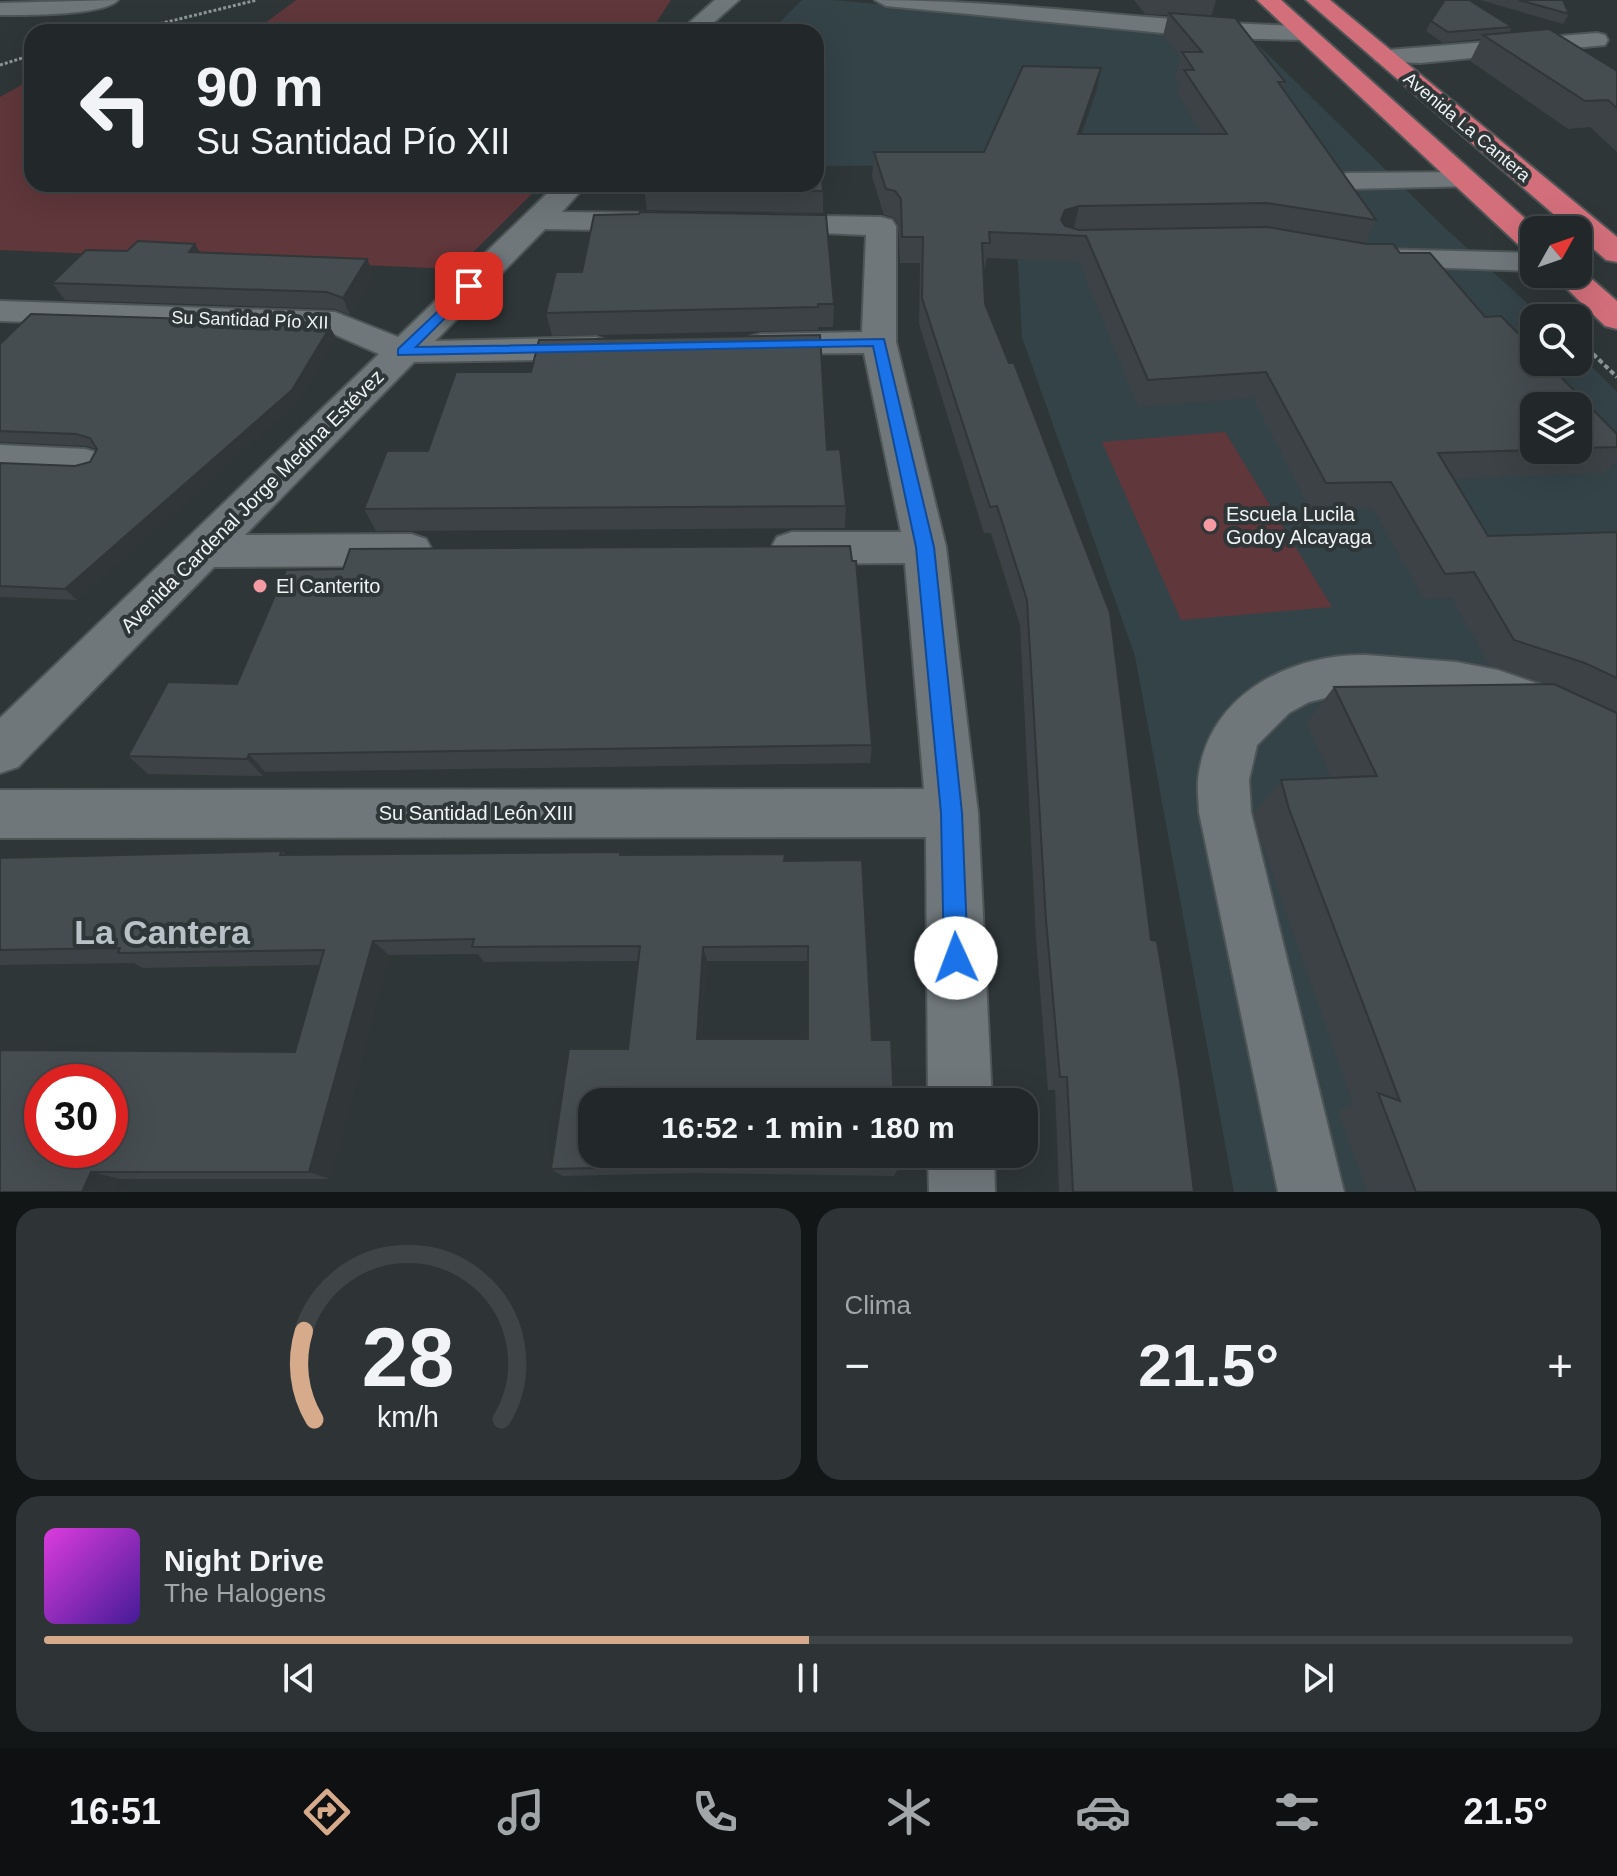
<!DOCTYPE html>
<html lang="es">
<head>
<meta charset="utf-8">
<style>
	body { margin:0; font-family:Helvetica,sans-serif; background:#2e3436; color:#f1f3f6; height:100vh; display:flex; flex-direction:column; font-size:30px; white-space:nowrap }
	* { box-sizing:border-box; margin:0 }
	p { font-size:26px; color:#a2a6a8 }
	.icon { flex:none; width:44px; height:44px; fill:none; stroke:currentColor; stroke-width:2; stroke-linecap:round; stroke-linejoin:round }
	.map { position:relative; height:1192px; overflow:hidden }
	.side { display:flex; flex-direction:column; gap:16px; padding:16px; background:#131617; flex:1 }
	.side>* { flex:none }
	.guide { position:absolute; left:24px; top:24px; width:800px; height:168px; border-radius:24px; box-shadow:0 8px 32px #0002,0 0 0 2px #3f4447; background:#22282a; color:#f1f3f6; overflow:hidden }
	.needle { width:52px; rotate:50deg }
	.tools { position:absolute; left:1520px; top:216px; display:grid; gap:16px }
	.tools a { display:grid; place-items:center; width:72px; height:72px; border-radius:16px; background:#22282a; box-shadow:0 8px 32px #0002,0 0 0 2px #3f4447; font-size:40px }
	.speed { position:absolute; left:24px; top:1064px; display:flex; gap:16px; font-size:40px; font-weight:700; text-align:center }
	.speed>* { display:grid; place-content:center; width:104px; height:104px; border-radius:50%; background:#22282a; box-shadow:0 8px 32px #0002,0 0 0 2px #3f4447; line-height:1 }
	.speed .limit { border:12px solid #d22; background:#fff; color:#111 }
	.pin { position:absolute; display:grid; place-items:center; width:68px; height:68px; color:#fff; margin:-34px; border-radius:16px; box-shadow:0 4px 12px #0006 }
	.me { position:absolute; width:88px; margin:-44px; rotate:358deg; stroke-linejoin:round; filter:drop-shadow(0 0 6px #0008) }
	.turn { display:flex; align-items:center; gap:28px; height:168px; padding:0 40px; font-size:36px }
	.turn .icon { width:104px; height:104px; stroke-width:2.5 }
	.turn b { display:block; font-size:56px; line-height:68px }
	.big { font-size:60px; font-weight:600; line-height:1.1 }
	.side .card { flex:1; display:flex; flex-direction:column; justify-content:center; gap:12px; min-width:0; padding:0 28px; border-radius:24px; background:#2e3436 }
	.side .dial { align-items:center; gap:0 }
	.dial svg { height:208px; overflow:visible; fill:none; stroke:#3f4447; stroke-width:7; stroke-linecap:round; text-anchor:middle }
	.dial text { fill:#f1f3f6; stroke:none }
	.song { display:flex; align-items:center; gap:24px }
	.cover { width:96px; height:96px; border-radius:12px; background:linear-gradient(135deg,hsl(300 70% 55%),hsl(260 70% 35%)) }
	.played { height:8px; border-radius:4px; background:linear-gradient(90deg,#d6ab8b 50%,#3f4447 50%) }
	.keys { display:flex; justify-content:space-around; direction:ltr }
	.heat { display:flex; justify-content:space-between; align-items:center; font-size:44px; direction:ltr }
	.side .tiles { flex:1; display:grid; gap:16px; grid-template-columns:1fr 1fr }
	.card:last-child { grid-column:span 2 }
	.trip { position:absolute; left:578px; top:1088px; width:460px; height:80px; border-radius:24px; background:#22282a; box-shadow:0 8px 32px #0002,0 0 0 2px #3f4447; font-weight:600; line-height:80px; text-align:center }
	.dock { display:flex; height:128px; justify-content:space-around; align-items:center; background:#0e1011; color:#a2a6a8 }
	.dock .icon { width:56px; height:56px }
	.dock .active { color:#d6ab8b }
	.dock b { font-size:36px; color:#f1f3f6 }
	.map>svg:first-child { display:block }
	.built { fill:#344348; fill-rule:evenodd }
	.green { fill:#60373b }
	.lines { fill:none; stroke-linecap:round; stroke-linejoin:round }
	.minor-casing { stroke:#4e5556; stroke-width:4 }
	.highway-casing { stroke:#4e5556; stroke-width:4 }
	.path-far1 { stroke:#8f9697; stroke-width:3; stroke-dasharray:3 2; stroke-linecap:butt }
	.path { stroke:#8f9697; stroke-width:4; stroke-dasharray:5 3; stroke-linecap:butt }
	.minor { fill:#6f777b; fill-rule:evenodd }
	.highway { fill:#d36f7a; fill-rule:evenodd }
	.wall { fill:#3c4245; fill-rule:evenodd }
	.shaded-wall { fill:#313638 }
	.building { fill:#464d50; stroke:#313638; stroke-width:2; fill-rule:evenodd }
	.route { fill:#1a73e8; stroke:#114b97; stroke-width:2 }
	.poi-dot { fill:#f49aa3; stroke:#2e3638; stroke-width:3 }
	.labels { text-anchor:middle; stroke-width:8; stroke-linejoin:round; paint-order:stroke }
	.far-street-label { font-size:18px; fill:#eef3f4; stroke:#2e3638 }
	.street-label { font-size:20px; fill:#eef3f4; stroke:#2e3638 }
	.poi-label { font-size:20px; fill:#eef3f4; stroke:#2e3638; text-anchor:start }
	.near-district-label { font-size:34px; font-weight:bold; fill:#b9c2c6; stroke:#2e3638 }
</style>
</head>
<body>
<div class="map">
<svg width="1617" height="1192" viewBox="0 0 1617 1192">
	<rect width="100%" height="100%" fill="#2e3638"/>
	<path class="built" d="M802,0H832L1251,38L1443,226L1543,318H1534V362H1578V353L1617,392V1192H1234L1135,656L1022,337L1016,228L998,165L816,166V32H770ZM1534,406H1578V450H1534Z"/>
	<g class="green">
		<polygon points="296,0 671,0 650,32 239,32 260,27"/>
		<polygon points="32,79 32,184 542,184 456,269 0,250 0,97"/>
		<polygon points="1225,432 1332,607 1181,620 1102,442"/>
	</g>
	<g class="lines">
		<g class="minor-casing">
			<g id="minor">
				<path d="M118,0C104,16 23,15 0,15V3Z"/>
				<polygon points="715,0 739,0 703,32 679,32"/>
				<path d="M875,0C1018,0 1160,23 1303,26L1314,33L1303,40L1215,38L886,6Z"/>
				<polygon points="1597,33 1605,35 1608,40 1605,45 1420,63 1376,61 1372,56 1376,51"/>
				<polygon points="1465,172 1475,174 1479,180 1475,186 1348,189 1338,187 1334,181 1338,175 1348,173"/>
				<polygon points="557,184 587,184 562,212 654,213 665,216 669,222 665,228 654,231 545,229 435,341 596,337 608,341 613,348 608,355 596,359 414,362 245,535 411,534 426,539 432,550 426,561 411,566 214,567 18,767 0,773 0,718 379,354 329,332 0,321 0,301 335,312 398,337"/>
				<polygon points="766,215 881,217 892,220 896,226 896,342 946,547 978,813 992,1102 928,1102 926,837 0,838 0,790 924,789 905,563 792,564 777,559 771,548 777,537 792,532 901,532 864,353 761,354 749,351 744,344 749,337 761,334 862,332 866,235 755,230 751,224 755,218"/>
				<polygon points="1376,249 1534,253 1534,271 1365,265 1360,258 1365,251"/>
				<polygon points="0,445 85,449 99,453 104,462 99,471 85,475 0,471"/>
				<path d="M1366,655L1456,662L1498,670L1556,690L1617,719V765L1522,719L1484,706L1366,694L1338,695L1309,702L1289,713L1257,745L1249,780L1251,812L1344,1192H1278L1199,812C1199,802 1197,791 1198,781C1206,695 1289,654 1366,655Z"/>
				<polygon points="928,1154 994,1154 995,1192 929,1192"/>
			</g>
		</g>
		<g class="highway-casing">
			<g id="highway">
				<polygon points="1257,0 1281,0 1538,230 1534,230 1534,252 1523,249"/>
				<polygon points="1306,0 1330,0 1617,237 1617,262 1606,260 1578,235 1578,230 1572,230"/>
				<polygon points="1578,267 1617,301 1617,329 1605,326 1552,274 1578,274"/>
			</g>
		</g>
		<g class="path-far1">
			<polyline points="126,32 257,0"/>
			<polyline points="0,65 32,55"/>
		</g>
		<polyline class="path" points="1593,354 1617,377"/>
		<use href="#minor" class="minor"/>
		<use href="#highway" class="highway"/>
	</g>
	<g class="wall">
		<path d="M1134,0H1215L1216,1L1211,17L1285,82L1283,89L1376,220L1365,243L1400,253L1485,317L1617,434V460L1605,473L1453,479L1488,536L1617,532V1192H1367L1338,1111L1353,1104L1261,841L1254,813L1281,780L1331,778L1306,723L1334,687L1547,684L1489,665L1452,598L1424,599L1373,509L1310,510L1253,398L1138,407L1079,262L987,258L985,269H983L985,304L1151,940L1194,1192H1059L1055,1090H1048L1036,939L1020,625L991,533H984L919,324L920,263H900L898,224L893,217L884,215L872,177L874,152H984L1101,68L1096,92L1081,134H1202L1177,93L1180,83L1175,76L1181,58L1163,36L1168,15L1145,14ZM1578,406V450H1534Z"/>
		<polygon points="1480,0 1563,0 1569,14 1563,24"/>
		<polygon points="1431,21 1512,27 1509,33 1617,71 1617,152 1590,127 1568,129 1470,61 1481,39 1443,43 1426,31"/>
		<polygon points="644,188 823,191 823,213 647,210"/>
		<polygon points="127,251 200,252 367,259 374,276 350,315 335,309 65,300 52,283"/>
		<polygon points="834,304 833,327 818,327 818,330 552,336 546,313"/>
		<polygon points="330,327 336,338 298,401 77,600 0,597 0,463 75,466 90,462 97,449 86,446 0,442 0,344"/>
		<polygon points="827,450 846,506 845,528 376,531 364,509"/>
		<polygon points="872,745 870,763 265,772 263,776 148,774 128,756"/>
		<path d="M282,851L286,855H622L785,861L872,1040L898,1169L894,1176L695,1173L562,1176L551,1169L628,1049L638,961L484,962L478,954L389,955L330,1179H120L115,1192H0L295,1052L320,965L143,968L134,963L0,965V858ZM707,961H808V1039H702Z"/>
	</g>
	<g class="shaded-wall">
		<polygon points="1101,68 1096,92 1073,159 1078,134"/>
		<polygon points="1079,206 1073,232 1064,235 1061,220 1065,210"/>
		<polygon points="195,244 205,261 189,252"/>
		<polygon points="367,259 374,276 350,315 343,298"/>
		<polygon points="330,327 336,338 298,401 77,600 65,589"/>
		<polygon points="249,754 265,772 263,776 247,759"/>
		<polygon points="373,941 389,955 330,1179 309,1172"/>
		<polygon points="703,947 707,961 702,1051 697,1039"/>
		<polygon points="91,1172 120,1179 115,1192 82,1192"/>
	</g>
	<g class="building">
		<polygon points="1445,0 1469,0 1512,27 1448,32 1431,21"/>
		<polygon points="1519,0 1563,0 1569,14"/>
		<polygon points="1169,13 1235,18 1285,82 1278,82 1376,220 1267,203 1079,206 1065,210 1061,220 1065,226 1079,230 1267,227 1367,244 1393,244 1400,253 1430,253 1485,317 1501,316 1534,350 1534,362 1546,362 1617,434 1617,447 1578,448 1578,406 1534,406 1534,450 1438,453 1488,536 1617,532 1617,678 1585,663 1514,640 1474,572 1445,574 1391,482 1326,483 1266,372 1148,380 1086,236 989,232 990,243 982,243 985,304 1009,363 1014,363 1110,613 1151,940 1157,941 1180,1081 1194,1192 1073,1192 1067,1077 1060,1077 1046,920 1027,600 997,506 990,507 922,298 923,237 902,237 901,199 895,191 886,189 874,152 984,152 1023,66 1101,68 1078,134 1227,134 1184,70 1194,70 1182,52 1202,52"/>
		<polygon points="1549,29 1617,71 1617,108 1608,100 1585,101 1483,35"/>
		<polygon points="816,167 821,167 823,191 644,188 644,184 816,184"/>
		<polygon points="640,212 826,215 834,304 818,304 818,307 546,313 556,272 582,272 594,215 639,214"/>
		<polygon points="138,241 195,244 189,252 367,259 343,298 327,292 52,283 86,250 127,251"/>
		<polygon points="31,314 323,323 330,327 292,390 65,589 0,586 0,463 75,466 90,462 97,449 90,438 76,434 0,431 0,344"/>
		<polygon points="820,335 827,450 840,449 846,506 364,509 387,451 428,451 456,372 531,372 539,340"/>
		<polygon points="850,546 852,561 856,561 872,745 249,754 247,759 128,756 168,682 237,684 286,570 343,569 350,549"/>
		<polygon points="1554,684 1617,713 1617,1192 1416,1192 1378,1093 1400,1101 1289,809 1281,780 1377,776 1334,687"/>
		<path d="M282,851L280,855L621,852L620,855L785,854L784,861L862,860L872,1040H891L894,1102H592V1154H897L898,1169L690,1166L551,1169L569,1049H628L640,946L472,947L474,939L373,941L309,1172H91L82,1192H0V1050L295,1052L324,950L118,953L120,948L0,950V858ZM808,946V1039H697L703,947ZM42,1082H110V1150H42Z"/>
	</g>
	<polygon class="route" points="469,282 476,286 474,289 416,347 884,339 934,547 962,813 968,958 964,966 956,970 947,966 944,958 941,813 916,547 873,346 398,355 398,349"/>
	<g class="poi-dot">
		<circle cx="1210" cy="525" r="8"/>
		<circle cx="260" cy="586" r="8"/>
	</g>
	<g class="labels">
		<g class="far-street-label">
			<text transform="translate(1467 127) rotate(40)" y="6">Avenida La Cantera</text>
			<text transform="translate(250 320) rotate(2)" y="6">Su Santidad Pío XII</text>
		</g>
		<g class="street-label">
			<text transform="translate(252 501) rotate(-45)" y="7">Avenida Cardenal Jorge Medina Estévez</text>
			<text x="476" y="820">Su Santidad León XIII</text>
		</g>
		<g class="poi-label">
			<text x="1226" y="521">Escuela Lucila<tspan x="1226" dy="23">Godoy Alcayaga</tspan></text>
			<text x="276" y="593">El Canterito</text>
		</g>
		<g class="near-district-label">
			<text x="162" y="944">La Cantera</text>
		</g>
	</g>
</svg>
<div class="tools">
<a><svg class="needle" viewBox="-14 -14 28 28"><path d="M0-13l5 13h-10z" fill="#e53935"/><path d="M0 13l5-13h-10z" fill="#a2a6a8"/></svg></a>
<a><svg class="icon" aria-label="search" viewBox="0 0 24 24"><circle cx="10" cy="10" r="6"/><path d="M15 15l6 6"/></svg></a>
<a><svg class="icon" aria-label="layers" viewBox="0 0 24 24"><path d="M12 4l9 5-9 5-9-5zM3 14l9 5 9-5"/></svg></a>
</div>
<div class="speed"><div class="limit">30</div></div>
<div class="pin" style="left:469px;top:286px;background:#d93025"><svg class="icon" aria-label="arrive" viewBox="0 0 24 24"><path d="M6 21V4h12l-3 4 3 4H6"/></svg></div>
<svg class="me" style="left:956px;top:958px" viewBox="-20 -20 40 40"><circle r="19" fill="#fff"/><path d="M0-13L10 11 0 6-10 11z" fill="#1a73e8"/></svg>
<div class="trip">16:52 · 1 min · 180 m</div>
<div class="guide">
<div class="turn"><svg class="icon" aria-label="left" viewBox="0 0 24 24"><path d="M17 20v-9H6M10 6l-5 5 5 5"/></svg><div><b>90 m</b>Su Santidad Pío XII</div></div>
</div>
</div>
<section class="side">
<div class="tiles">
<div class="card dial"><svg viewBox="0 0 100 80">
<path d="M14 69A42 42 0 1 1 86 69"/>
<path d="M14 69A42 42 0 0 1 10 35" stroke="#d6ab8b"/>
<text x="50" y="56" font-size="32" font-weight="700">28</text>
<text x="50" y="72" font-size="11">km/h</text>
</svg></div>
<div class="card"><p>Clima</p>
<div class="heat"><a>−</a><b class="big">21.5°</b><a>+</a></div>
</div>
<div class="card">
<div class="song"><i class="cover"></i><div><b>Night Drive</b><p>The Halogens</p></div></div>
<div class="played"></div>
<div class="keys"><svg class="icon" aria-label="previous" viewBox="0 0 24 24"><path d="M18 5L8 12l10 7zM5 5v14"/></svg><svg class="icon" aria-label="pause" viewBox="0 0 24 24"><path d="M8 5v14M16 5v14"/></svg><svg class="icon" aria-label="next" viewBox="0 0 24 24"><path d="M6 5l10 7-10 7zM19 5v14"/></svg></div>
</div>
</div>
</section>
<nav class="dock">
<b>16:51</b>
<svg class="icon active" aria-label="directions" viewBox="0 0 24 24"><path d="M12 3l9 9-9 9-9-9zM9 14v-3h6M13 9l2 2-2 2"/></svg>
<svg class="icon" aria-label="music" viewBox="0 0 24 24"><path d="M9 18V5l10-2v13"/><circle cx="6" cy="18" r="3"/><circle cx="16" cy="16" r="3"/></svg>
<svg class="icon" aria-label="phone" viewBox="0 0 24 24"><path d="M5 4h4l2 5-3 2q2 4 5 5l2-3 5 2v4C11 20 4 13 5 4z"/></svg>
<svg class="icon" aria-label="climate" viewBox="0 0 24 24"><path d="M12 3v18M4 7l16 10M4 17L20 7"/></svg>
<svg class="icon" aria-label="car" viewBox="0 0 24 24"><path d="M5 17H2v-5l4-1 3-4h7l3 4 3 1v5h-3M9 17h6M6 11h13"/><circle cx="7" cy="17" r="2"/><circle cx="17" cy="17" r="2"/></svg>
<svg class="icon" aria-label="filters" viewBox="0 0 24 24"><path d="M4 7h16M4 17h16"/><circle cx="9" cy="7" r="2"/><circle cx="15" cy="17" r="2"/></svg>
<b>21.5°</b>
</nav>
</body>
</html>
